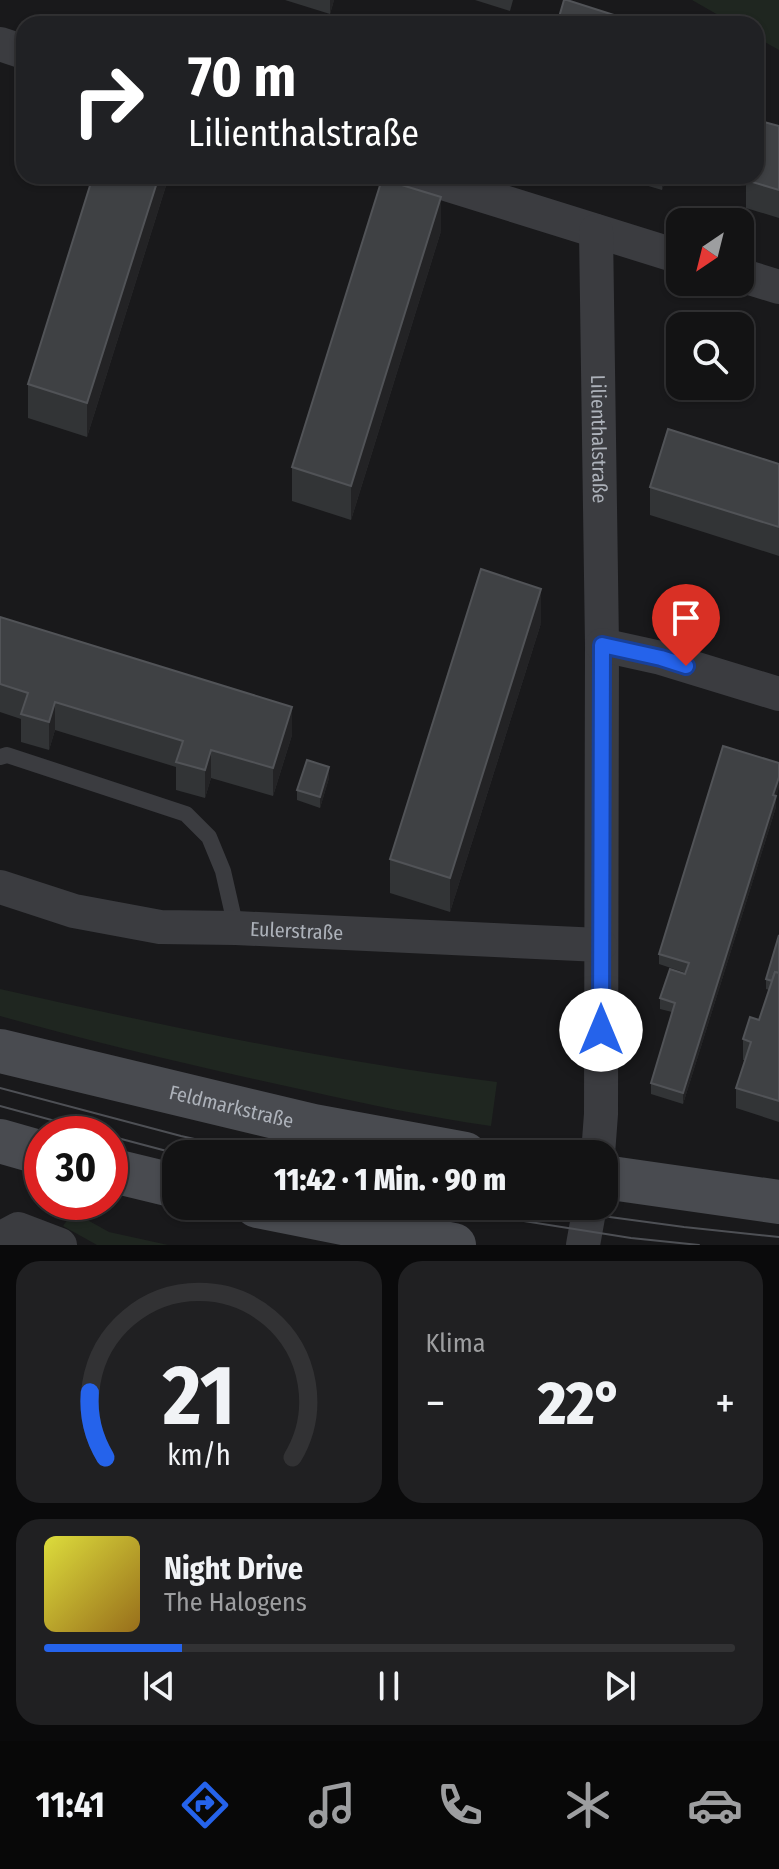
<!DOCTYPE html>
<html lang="de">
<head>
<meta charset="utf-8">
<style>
	body { margin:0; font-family:"Fira Sans Condensed",sans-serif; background:#202022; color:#f1f3f6; height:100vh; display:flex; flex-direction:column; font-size:30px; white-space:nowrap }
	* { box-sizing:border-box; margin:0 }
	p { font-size:26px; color:#9d9ea0 }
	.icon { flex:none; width:44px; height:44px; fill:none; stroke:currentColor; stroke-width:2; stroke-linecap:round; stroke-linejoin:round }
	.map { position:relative; height:1245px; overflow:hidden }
	.details { display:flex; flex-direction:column; gap:16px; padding:16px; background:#0a0a0b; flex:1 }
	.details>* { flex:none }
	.top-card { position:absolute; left:16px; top:16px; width:748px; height:168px; border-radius:24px; box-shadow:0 2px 6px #0004,0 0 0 2px #323234; background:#202124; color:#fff; overflow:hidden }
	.needle { width:52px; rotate:215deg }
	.buttons { position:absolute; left:666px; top:208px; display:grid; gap:16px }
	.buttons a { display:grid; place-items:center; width:88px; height:88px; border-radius:16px; background:#131314; box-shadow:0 2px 6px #0004,0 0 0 2px #323234; font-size:40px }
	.speed { position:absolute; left:24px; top:1116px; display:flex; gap:16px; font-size:40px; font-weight:700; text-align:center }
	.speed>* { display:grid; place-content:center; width:104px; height:104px; border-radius:50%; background:#131314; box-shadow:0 2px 6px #0004,0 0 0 2px #323234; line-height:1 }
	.speed .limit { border:12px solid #d22; background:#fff; color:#111 }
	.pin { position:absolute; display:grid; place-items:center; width:68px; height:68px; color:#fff; margin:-82px -34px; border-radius:50% 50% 50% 0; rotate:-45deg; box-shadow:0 0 8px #0007 }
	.pin .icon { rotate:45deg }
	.me { position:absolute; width:88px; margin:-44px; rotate:0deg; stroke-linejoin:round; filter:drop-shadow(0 0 6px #0008) }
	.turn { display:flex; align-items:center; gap:28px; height:168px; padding:0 40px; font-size:36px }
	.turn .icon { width:104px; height:104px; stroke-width:2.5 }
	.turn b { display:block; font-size:56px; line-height:68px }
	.big { font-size:60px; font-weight:800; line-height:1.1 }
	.details .card { flex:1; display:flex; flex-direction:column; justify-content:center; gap:12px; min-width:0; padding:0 28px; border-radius:24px; background:#202022 }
	.details .dial { align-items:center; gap:0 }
	.dial svg { height:208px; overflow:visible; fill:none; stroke:#323234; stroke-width:7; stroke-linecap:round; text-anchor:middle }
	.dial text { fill:#f1f3f6; stroke:none }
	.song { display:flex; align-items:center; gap:24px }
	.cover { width:96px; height:96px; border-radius:12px; background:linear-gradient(135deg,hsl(60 70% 55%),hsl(40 70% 35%)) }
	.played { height:8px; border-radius:4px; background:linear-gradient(90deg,#2563eb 20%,#323234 20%) }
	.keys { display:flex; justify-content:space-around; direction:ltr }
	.heat { display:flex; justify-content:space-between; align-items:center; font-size:44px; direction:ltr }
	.details .tiles { flex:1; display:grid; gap:16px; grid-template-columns:1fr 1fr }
	.card:last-child { grid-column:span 2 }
	.trip { position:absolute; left:162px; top:1140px; width:456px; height:80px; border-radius:24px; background:#131314; box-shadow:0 2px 6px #0004,0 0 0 2px #323234; font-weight:800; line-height:80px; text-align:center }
	.tabs { display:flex; height:128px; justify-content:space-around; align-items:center; background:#080808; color:#9d9ea0 }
	.tabs .icon { width:56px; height:56px }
	.tabs .current { color:#2563eb }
	.tabs b { font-size:36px; color:#f1f3f6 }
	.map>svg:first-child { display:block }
	.green { fill:#1f2620 }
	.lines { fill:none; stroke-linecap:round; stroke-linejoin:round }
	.service { stroke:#3b3c40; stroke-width:16 }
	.minor { stroke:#3b3c40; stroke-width:34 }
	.secondary { stroke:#494b50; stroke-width:44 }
	.tram { stroke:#4e5055; stroke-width:2 }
	.wall { fill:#323436 }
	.shaded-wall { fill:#232325 }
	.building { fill:#3f4144; stroke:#515357; stroke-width:2 }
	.route-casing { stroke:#184099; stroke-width:20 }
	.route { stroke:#2563eb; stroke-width:14 }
	.labels { text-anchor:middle; stroke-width:8; stroke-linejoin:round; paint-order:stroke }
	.street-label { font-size:20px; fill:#adb2ba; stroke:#141416 }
</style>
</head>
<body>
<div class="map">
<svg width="779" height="1245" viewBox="0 0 779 1245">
	<rect width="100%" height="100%" fill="#19191b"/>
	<g class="green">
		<polygon points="692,0 779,0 779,50 756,37 756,24 734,24"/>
		<path d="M0,989C164,1026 330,1061 497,1082L491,1126C428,1117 366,1104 304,1090C202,1068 101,1044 0,1016Z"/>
		<polygon points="73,1212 109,1232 168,1245 97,1245 63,1226"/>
	</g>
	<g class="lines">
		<polyline class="service" points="0,757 7,755 186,814 209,837 223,871 236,928"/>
		<g class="minor">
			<polyline points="0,44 24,52"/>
			<polyline points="420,176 680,257"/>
			<path id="s1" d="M596,231L602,645L601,1114L598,1154"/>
			<polyline points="740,275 779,287"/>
			<polyline points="602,645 661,658 779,694"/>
			<path id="s2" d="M0,887L74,911L160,927L236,928L600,945"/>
			<polyline points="0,1239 18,1229 60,1245"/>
			<polyline points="583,1245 590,1206"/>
		</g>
		<g class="secondary">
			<path id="s3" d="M0,1051L313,1126L465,1154"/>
			<polyline points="0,1141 42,1153"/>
			<polyline points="110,1170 176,1186"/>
			<polyline points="604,1177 779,1202"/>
			<polyline points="257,1206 454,1245"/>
		</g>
		<g class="tram">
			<polyline points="0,1088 181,1136 262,1154"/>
			<polyline points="0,1106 103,1134"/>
			<polyline points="110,1136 178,1154"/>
			<polyline points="430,1206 631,1238 699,1245"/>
			<polyline points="528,1206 684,1227 779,1237"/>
		</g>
	</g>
	<g class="wall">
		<polygon points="285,0 334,0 330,14"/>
		<polygon points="475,0 513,0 510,11"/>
		<polygon points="779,126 779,218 746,208 746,180"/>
		<polygon points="93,176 169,176 87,437 28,418 28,384"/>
		<polygon points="628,176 667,176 662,190 628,180"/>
		<polygon points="441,231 351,520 292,501 292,467"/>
		<polygon points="779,464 779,556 650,515 650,487"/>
		<polygon points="0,617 292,735 273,796 211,778 205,798 176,790 176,767 55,730 49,750 21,742 21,719 0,712"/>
		<polygon points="541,623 450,912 390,893 390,859"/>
		<polygon points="329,778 320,808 297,800 297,790"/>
		<polygon points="776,798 776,807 683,1104 651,1094 651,1083 672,1012 660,1009 660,998 686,973 659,964 659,954"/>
		<polygon points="779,935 779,1122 736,1108 736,1088 745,1060 743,1060 743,1039 759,1020 769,990 766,989 766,979"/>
	</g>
	<g class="shaded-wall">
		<polygon points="330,0 334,0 330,14"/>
		<polygon points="159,176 169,176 87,437 87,403"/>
		<polygon points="663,176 667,176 662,190 662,179"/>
		<polygon points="441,197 441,231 351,520 351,486"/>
		<polygon points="541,589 541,623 450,912 450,878"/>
		<polygon points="55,702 55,730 49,750 49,722"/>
		<polygon points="292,707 292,735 273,796 273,768"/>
		<polygon points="211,750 211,778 205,798 205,770"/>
		<polygon points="329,767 329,778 320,808 320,797"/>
		<polygon points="779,777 779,788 776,798 776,807 683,1104 683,1093"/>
	</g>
	<g class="building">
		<polygon points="564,0 567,0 642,24 557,24"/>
		<polygon points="764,122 779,126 779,190 746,180 747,176 756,176 756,148"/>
		<polygon points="93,176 159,176 87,403 28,384"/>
		<polygon points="382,179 441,197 351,486 292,467"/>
		<polygon points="668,429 779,464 779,527 650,487"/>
		<polygon points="481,569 541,589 450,878 390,859"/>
		<polygon points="0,617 292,707 273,768 211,750 205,770 176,762 183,741 55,702 49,722 21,714 28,693 0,684"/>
		<polygon points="723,746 779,763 779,777 773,795 776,796 683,1093 651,1083 675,1003 660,998 670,969 685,974 689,963 659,954"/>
		<polygon points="307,760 329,767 320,797 297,790"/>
		<polygon points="779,935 779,973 775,972 772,981 766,979"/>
		<polygon points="775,972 779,973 779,1101 736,1088 751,1042 743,1039 750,1017 759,1020"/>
	</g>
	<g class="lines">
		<g class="route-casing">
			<polyline id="route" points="601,1030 602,645 661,658 686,666"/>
		</g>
		<use href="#route" class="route"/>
	</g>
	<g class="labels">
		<g class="street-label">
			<text dy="7" stroke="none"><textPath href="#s1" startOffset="208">Lilienthalstraße</textPath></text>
			<text dy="7" stroke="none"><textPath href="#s2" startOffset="302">Eulerstraße</textPath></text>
			<text dy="7" stroke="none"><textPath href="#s3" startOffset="238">Feldmarkstraße</textPath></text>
		</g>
	</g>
</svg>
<div class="buttons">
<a><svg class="needle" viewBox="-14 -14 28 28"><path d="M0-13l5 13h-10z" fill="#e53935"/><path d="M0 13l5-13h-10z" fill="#9d9ea0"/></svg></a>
<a><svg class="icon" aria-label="search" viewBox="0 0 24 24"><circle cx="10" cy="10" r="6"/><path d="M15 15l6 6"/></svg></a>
</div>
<div class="speed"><div class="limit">30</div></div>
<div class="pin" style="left:686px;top:666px;background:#d93025"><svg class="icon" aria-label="arrive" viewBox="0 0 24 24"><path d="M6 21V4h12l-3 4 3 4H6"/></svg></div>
<svg class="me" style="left:601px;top:1030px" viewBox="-20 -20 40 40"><circle r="19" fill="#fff"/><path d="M0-13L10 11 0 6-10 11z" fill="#2563eb"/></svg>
<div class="trip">11:42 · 1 Min. · 90 m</div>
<div class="top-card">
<div class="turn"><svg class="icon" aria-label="right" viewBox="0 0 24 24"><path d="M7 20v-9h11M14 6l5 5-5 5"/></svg><div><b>70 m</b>Lilienthalstraße</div></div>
</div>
</div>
<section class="details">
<div class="tiles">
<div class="card dial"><svg viewBox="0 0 100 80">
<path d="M14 69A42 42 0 1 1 86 69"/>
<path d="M14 69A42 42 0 0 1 8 44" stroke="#2563eb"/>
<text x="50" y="56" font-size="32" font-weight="700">21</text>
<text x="50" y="72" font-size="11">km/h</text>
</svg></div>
<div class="card"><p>Klima</p>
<div class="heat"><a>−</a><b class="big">22°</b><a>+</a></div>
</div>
<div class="card">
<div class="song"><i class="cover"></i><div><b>Night Drive</b><p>The Halogens</p></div></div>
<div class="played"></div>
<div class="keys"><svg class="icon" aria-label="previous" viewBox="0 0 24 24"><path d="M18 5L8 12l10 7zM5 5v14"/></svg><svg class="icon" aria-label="pause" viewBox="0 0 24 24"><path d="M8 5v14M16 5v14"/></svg><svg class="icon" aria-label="next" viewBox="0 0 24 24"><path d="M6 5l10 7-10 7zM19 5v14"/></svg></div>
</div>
</div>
</section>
<nav class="tabs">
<b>11:41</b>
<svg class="icon current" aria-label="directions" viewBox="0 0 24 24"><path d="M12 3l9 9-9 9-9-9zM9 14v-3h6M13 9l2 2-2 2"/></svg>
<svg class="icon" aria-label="music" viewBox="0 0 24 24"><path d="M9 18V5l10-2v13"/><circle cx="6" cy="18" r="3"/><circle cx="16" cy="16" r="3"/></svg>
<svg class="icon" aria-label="phone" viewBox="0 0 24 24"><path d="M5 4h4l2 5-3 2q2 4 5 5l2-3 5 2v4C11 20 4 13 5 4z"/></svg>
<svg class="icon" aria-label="climate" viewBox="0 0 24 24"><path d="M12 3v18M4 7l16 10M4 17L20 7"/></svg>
<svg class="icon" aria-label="car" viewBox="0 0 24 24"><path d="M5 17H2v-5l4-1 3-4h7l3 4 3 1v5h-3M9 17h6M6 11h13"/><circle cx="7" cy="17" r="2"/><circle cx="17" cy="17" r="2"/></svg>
</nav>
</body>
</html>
